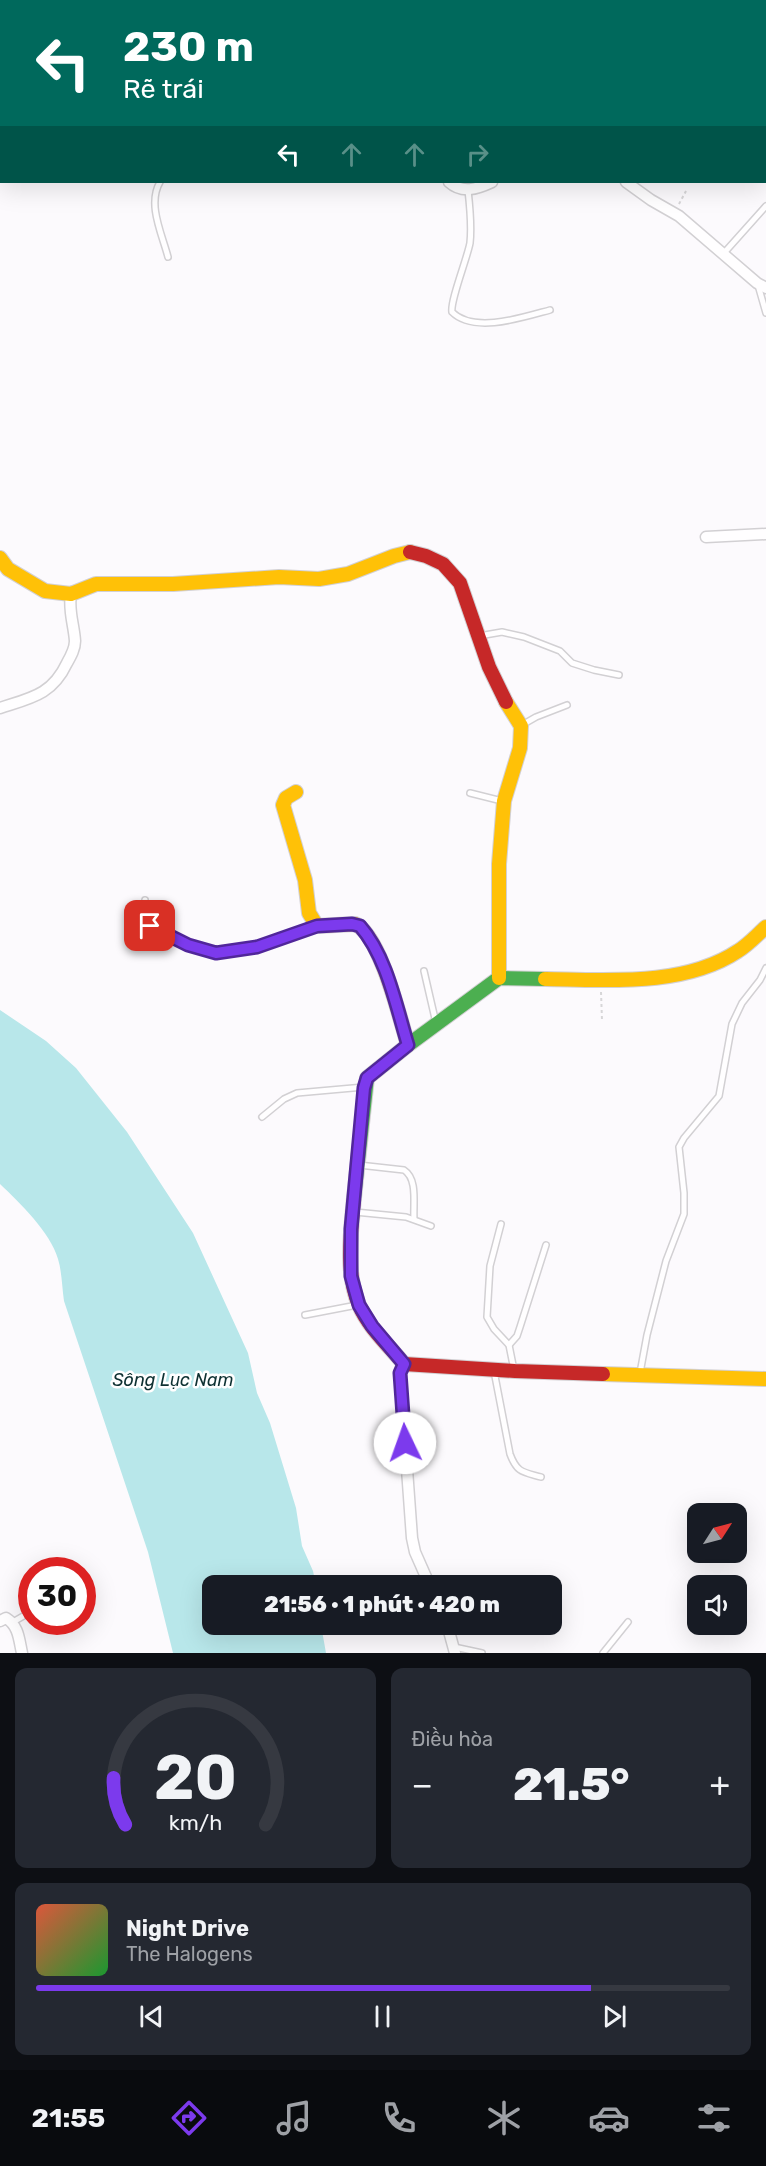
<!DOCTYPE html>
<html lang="vi">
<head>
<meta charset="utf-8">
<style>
	body { margin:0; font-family:Rubik,sans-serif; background:#242831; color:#f1f3f6; height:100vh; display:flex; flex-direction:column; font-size:22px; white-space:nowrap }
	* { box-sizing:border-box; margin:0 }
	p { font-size:20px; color:#9ea1a6 }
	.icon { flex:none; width:33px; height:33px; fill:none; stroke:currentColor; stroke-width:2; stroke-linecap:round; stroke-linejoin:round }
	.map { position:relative; height:1653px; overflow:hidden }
	.details { display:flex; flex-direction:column; gap:15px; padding:15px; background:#0d0f14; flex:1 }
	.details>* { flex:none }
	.banner { position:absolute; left:0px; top:0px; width:766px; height:183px; box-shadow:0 6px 24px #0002; background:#00695c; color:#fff; overflow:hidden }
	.needle { width:39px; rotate:54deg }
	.controls { position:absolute; left:687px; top:1503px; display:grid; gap:12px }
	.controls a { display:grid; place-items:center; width:60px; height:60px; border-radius:12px; background:#171b24; box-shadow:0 6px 24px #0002; font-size:30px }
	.speed { position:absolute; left:18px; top:1557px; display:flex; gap:12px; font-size:30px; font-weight:700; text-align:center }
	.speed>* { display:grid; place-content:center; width:78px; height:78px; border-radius:50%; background:#171b24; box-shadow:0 6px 24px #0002; line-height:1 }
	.speed .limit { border:9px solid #d22; background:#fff; color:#111 }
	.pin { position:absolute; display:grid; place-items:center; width:51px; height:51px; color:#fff; margin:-26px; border-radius:12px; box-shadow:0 3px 9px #0006 }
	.me { position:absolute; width:66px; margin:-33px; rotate:357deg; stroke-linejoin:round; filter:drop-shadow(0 0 4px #0008) }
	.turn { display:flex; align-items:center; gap:21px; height:126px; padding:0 24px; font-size:27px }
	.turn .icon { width:78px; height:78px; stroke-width:2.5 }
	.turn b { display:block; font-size:42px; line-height:51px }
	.lanes { display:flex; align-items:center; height:57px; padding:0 24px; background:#0003; justify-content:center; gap:30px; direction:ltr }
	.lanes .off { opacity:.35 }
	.big { font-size:45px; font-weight:800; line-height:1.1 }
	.details .widget { flex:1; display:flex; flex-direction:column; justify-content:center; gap:9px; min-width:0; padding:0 21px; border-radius:12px; background:#242831 }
	.details .dial { align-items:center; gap:0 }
	.dial svg { height:156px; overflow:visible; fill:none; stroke:#363941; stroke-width:7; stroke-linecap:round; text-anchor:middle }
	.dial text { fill:#f1f3f6; stroke:none }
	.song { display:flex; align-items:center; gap:18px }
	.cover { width:72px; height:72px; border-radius:9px; background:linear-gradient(135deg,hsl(10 70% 55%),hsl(130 70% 35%)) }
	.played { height:6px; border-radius:3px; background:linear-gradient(90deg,#7c3aed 80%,#363941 80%) }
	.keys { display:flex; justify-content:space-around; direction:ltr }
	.heat { display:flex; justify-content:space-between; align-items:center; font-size:33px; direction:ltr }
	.details .tiles { flex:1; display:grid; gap:15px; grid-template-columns:1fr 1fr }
	.widget:last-child { grid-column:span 2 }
	.trip { position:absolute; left:202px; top:1575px; width:360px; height:60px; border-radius:12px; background:#171b24; box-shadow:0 6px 24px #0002; font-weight:800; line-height:60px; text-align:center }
	.dock { display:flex; height:96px; justify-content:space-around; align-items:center; background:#090b0e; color:#9ea1a6 }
	.dock .icon { width:42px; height:42px }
	.dock .selected { color:#7c3aed }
	.dock b { font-size:27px; color:#f1f3f6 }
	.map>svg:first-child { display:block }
	.water { fill:#b8e7ea }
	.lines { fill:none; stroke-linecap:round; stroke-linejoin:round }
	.stream { stroke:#b8e7ea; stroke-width:4 }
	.lane-casing { stroke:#d2d0d3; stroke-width:8 }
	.street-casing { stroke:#d2d0d3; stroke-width:13 }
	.fast-casing { stroke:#d2d0d3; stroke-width:16 }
	.slow-casing { stroke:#d2d0d3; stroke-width:16 }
	.jam-casing { stroke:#d2d0d3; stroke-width:16 }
	.path { stroke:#d7d6d8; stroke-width:2; stroke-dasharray:3 3; stroke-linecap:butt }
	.lane { stroke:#fffeff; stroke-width:5 }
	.street { stroke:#fffeff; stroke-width:10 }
	.fast { stroke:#4caf50; stroke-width:14 }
	.slow { stroke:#ffc107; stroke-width:14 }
	.jam { stroke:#c62828; stroke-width:14 }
	.route-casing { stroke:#51269a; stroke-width:15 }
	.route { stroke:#7c3aed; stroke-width:10 }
	.labels { text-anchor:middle; stroke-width:5; stroke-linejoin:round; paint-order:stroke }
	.water-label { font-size:18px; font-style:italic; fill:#0e3132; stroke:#fff }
</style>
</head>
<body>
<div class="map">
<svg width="766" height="1653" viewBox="0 0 766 1653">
	<rect width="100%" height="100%" fill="#fcfafd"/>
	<path class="water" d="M0,1010L46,1041L76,1068L127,1132L193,1233L248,1353L257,1393L270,1423L296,1508L302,1546L313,1571L316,1585L213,1586V1624L321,1625L326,1653H173L148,1552L64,1301C62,1288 62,1272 58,1259C50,1232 20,1203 0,1184Z"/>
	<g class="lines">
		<g class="stream">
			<polyline points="19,0 20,2"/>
			<polyline points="0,133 2,130"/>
		</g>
		<g class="lane-casing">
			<g id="lane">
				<path d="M160,182C147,204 162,234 168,257"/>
				<path d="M468,190C470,208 472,225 470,243C467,259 450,301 452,312C474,334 524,317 550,310"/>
				<polyline points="724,253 766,206"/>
				<polyline points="758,285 766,313"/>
				<polyline points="479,636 502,632 524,637 560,651 572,663 594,670 619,675"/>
				<polyline points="522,725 536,717 567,705"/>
				<polyline points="470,793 502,801"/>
				<polyline points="145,900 142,916 150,926 188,945 216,953 257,947 316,927"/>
				<polyline points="424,971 436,1023"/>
				<polyline points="262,1117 284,1099 297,1093 364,1087"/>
				<path d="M359,1165L404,1170C418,1179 413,1204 414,1219"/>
				<polyline points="355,1212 406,1217 431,1226"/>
				<polyline points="501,1224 490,1266 487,1317 494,1329 509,1345 514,1370"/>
				<polyline points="305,1315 357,1305"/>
				<polyline points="509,1345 517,1336 520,1327 546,1245"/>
				<path d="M494,1371L510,1454C517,1473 523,1472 541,1477"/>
				<polyline points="640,1373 647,1335 666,1261 684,1214 684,1193 679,1147 684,1138 719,1096 732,1024 742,1003 760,980 766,968"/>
				<polyline points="13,1622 32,1611"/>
				<polyline points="454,1647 482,1653"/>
				<polyline points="603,1653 628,1622"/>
			</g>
		</g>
		<g class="street-casing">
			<g id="street">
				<polyline points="128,0 129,2"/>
				<polyline points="697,2 699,0"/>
				<path d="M449,182C462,194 477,189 492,182"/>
				<polyline points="626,182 651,200 679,216 757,283 766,288"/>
				<polyline points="706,537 766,534"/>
				<path d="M0,708C31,698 52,695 67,663C71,656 75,649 75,641C74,625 68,610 71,594"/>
				<polyline points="404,1364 400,1373 412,1538 415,1552 430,1586"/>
				<path d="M0,1621L6,1618C19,1626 19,1640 22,1653"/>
				<polyline points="447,1624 455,1653"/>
			</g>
		</g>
		<g class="fast-casing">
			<polyline id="fast" points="354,1198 367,1078 408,1045 499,978 545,979"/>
		</g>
		<g class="slow-casing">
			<g id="slow">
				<polyline points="0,558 8,569 45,591 71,594 96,584 173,584 279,577 319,579 348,574 394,556 410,552"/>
				<path d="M296,792L286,798L283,805L305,880L309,913L317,926L355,924C380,934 400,1019 408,1045"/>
				<polyline points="499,978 499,864 504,801 520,748 521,726 506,702"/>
				<path d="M545,979C607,980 684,987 738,951C748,945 757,935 766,927"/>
				<polyline points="603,1374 766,1379"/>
			</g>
		</g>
		<g class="jam-casing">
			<g id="jam">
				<polyline points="410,552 426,556 443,564 460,583 489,667 506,702"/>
				<path d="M354,1198C351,1232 345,1272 359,1305C368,1327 389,1346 404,1364L515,1371L603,1374"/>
			</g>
		</g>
		<g class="path">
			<polyline points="679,204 686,191"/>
			<polyline points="601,992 602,1020"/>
		</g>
		<use href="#lane" class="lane"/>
		<use href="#street" class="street"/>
		<use href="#fast" class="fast"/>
		<use href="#slow" class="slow"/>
		<use href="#jam" class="jam"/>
	</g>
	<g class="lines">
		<g class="route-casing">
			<path id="route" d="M150,926L188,945L216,953L257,947L317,926L352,924L360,926C387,957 396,1006 408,1045L367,1078L364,1088L351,1229V1276L359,1305L372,1326L404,1364L400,1373L405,1443"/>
		</g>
		<use href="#route" class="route"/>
	</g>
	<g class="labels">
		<g class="water-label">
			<text x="173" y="1386">Sông Lục Nam</text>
		</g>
	</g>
</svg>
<div class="controls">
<a><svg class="needle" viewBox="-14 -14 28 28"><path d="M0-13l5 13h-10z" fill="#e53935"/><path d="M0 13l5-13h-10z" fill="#9ea1a6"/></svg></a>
<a><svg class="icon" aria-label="sound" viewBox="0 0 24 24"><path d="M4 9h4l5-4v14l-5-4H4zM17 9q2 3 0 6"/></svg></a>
</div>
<div class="speed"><div class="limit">30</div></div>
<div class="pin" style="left:150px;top:926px;background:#d93025"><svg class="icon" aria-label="arrive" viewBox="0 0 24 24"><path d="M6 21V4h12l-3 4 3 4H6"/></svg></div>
<svg class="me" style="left:405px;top:1443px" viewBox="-20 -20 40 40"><circle r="19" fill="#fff"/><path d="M0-13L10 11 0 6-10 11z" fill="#7c3aed"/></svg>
<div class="trip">21:56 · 1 phút · 420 m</div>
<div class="banner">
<div class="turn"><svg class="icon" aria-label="left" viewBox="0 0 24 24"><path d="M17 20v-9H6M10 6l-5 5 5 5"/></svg><div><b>230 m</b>Rẽ trái</div></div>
<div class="lanes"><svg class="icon" aria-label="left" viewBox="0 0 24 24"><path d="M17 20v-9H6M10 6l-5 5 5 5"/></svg><svg class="icon off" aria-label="ahead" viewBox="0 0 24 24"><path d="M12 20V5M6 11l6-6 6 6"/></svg><svg class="icon off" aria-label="ahead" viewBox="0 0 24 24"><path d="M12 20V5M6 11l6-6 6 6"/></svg><svg class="icon off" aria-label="right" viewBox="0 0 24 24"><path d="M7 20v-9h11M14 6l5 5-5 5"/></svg></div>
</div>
</div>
<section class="details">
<div class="tiles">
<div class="widget dial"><svg viewBox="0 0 100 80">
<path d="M14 69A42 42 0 1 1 86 69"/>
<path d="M14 69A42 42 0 0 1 8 45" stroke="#7c3aed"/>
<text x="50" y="56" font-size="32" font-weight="700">20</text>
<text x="50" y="72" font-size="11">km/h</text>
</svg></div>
<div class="widget"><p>Điều hòa</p>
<div class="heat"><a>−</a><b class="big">21.5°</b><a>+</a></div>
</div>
<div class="widget">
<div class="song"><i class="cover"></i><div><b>Night Drive</b><p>The Halogens</p></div></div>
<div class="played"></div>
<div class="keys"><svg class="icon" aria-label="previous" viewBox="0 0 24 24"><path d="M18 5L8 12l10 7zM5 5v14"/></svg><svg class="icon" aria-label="pause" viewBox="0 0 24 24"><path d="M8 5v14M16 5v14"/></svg><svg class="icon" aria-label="next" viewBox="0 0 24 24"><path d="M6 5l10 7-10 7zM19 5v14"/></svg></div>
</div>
</div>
</section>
<nav class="dock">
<b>21:55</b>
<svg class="icon selected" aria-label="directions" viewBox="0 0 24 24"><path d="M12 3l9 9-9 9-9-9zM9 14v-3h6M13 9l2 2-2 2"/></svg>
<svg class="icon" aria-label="music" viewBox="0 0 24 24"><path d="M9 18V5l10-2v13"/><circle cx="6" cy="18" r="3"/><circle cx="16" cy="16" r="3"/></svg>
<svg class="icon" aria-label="phone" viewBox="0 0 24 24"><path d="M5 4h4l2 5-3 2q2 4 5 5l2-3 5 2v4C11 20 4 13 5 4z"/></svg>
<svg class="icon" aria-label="climate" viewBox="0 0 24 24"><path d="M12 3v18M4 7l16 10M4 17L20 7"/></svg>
<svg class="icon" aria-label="car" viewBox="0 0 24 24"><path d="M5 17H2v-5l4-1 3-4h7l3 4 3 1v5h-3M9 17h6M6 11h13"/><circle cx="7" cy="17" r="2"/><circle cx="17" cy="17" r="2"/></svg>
<svg class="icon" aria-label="filters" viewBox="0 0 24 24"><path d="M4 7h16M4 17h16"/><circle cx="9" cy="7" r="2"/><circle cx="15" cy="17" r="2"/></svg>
</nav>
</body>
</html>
